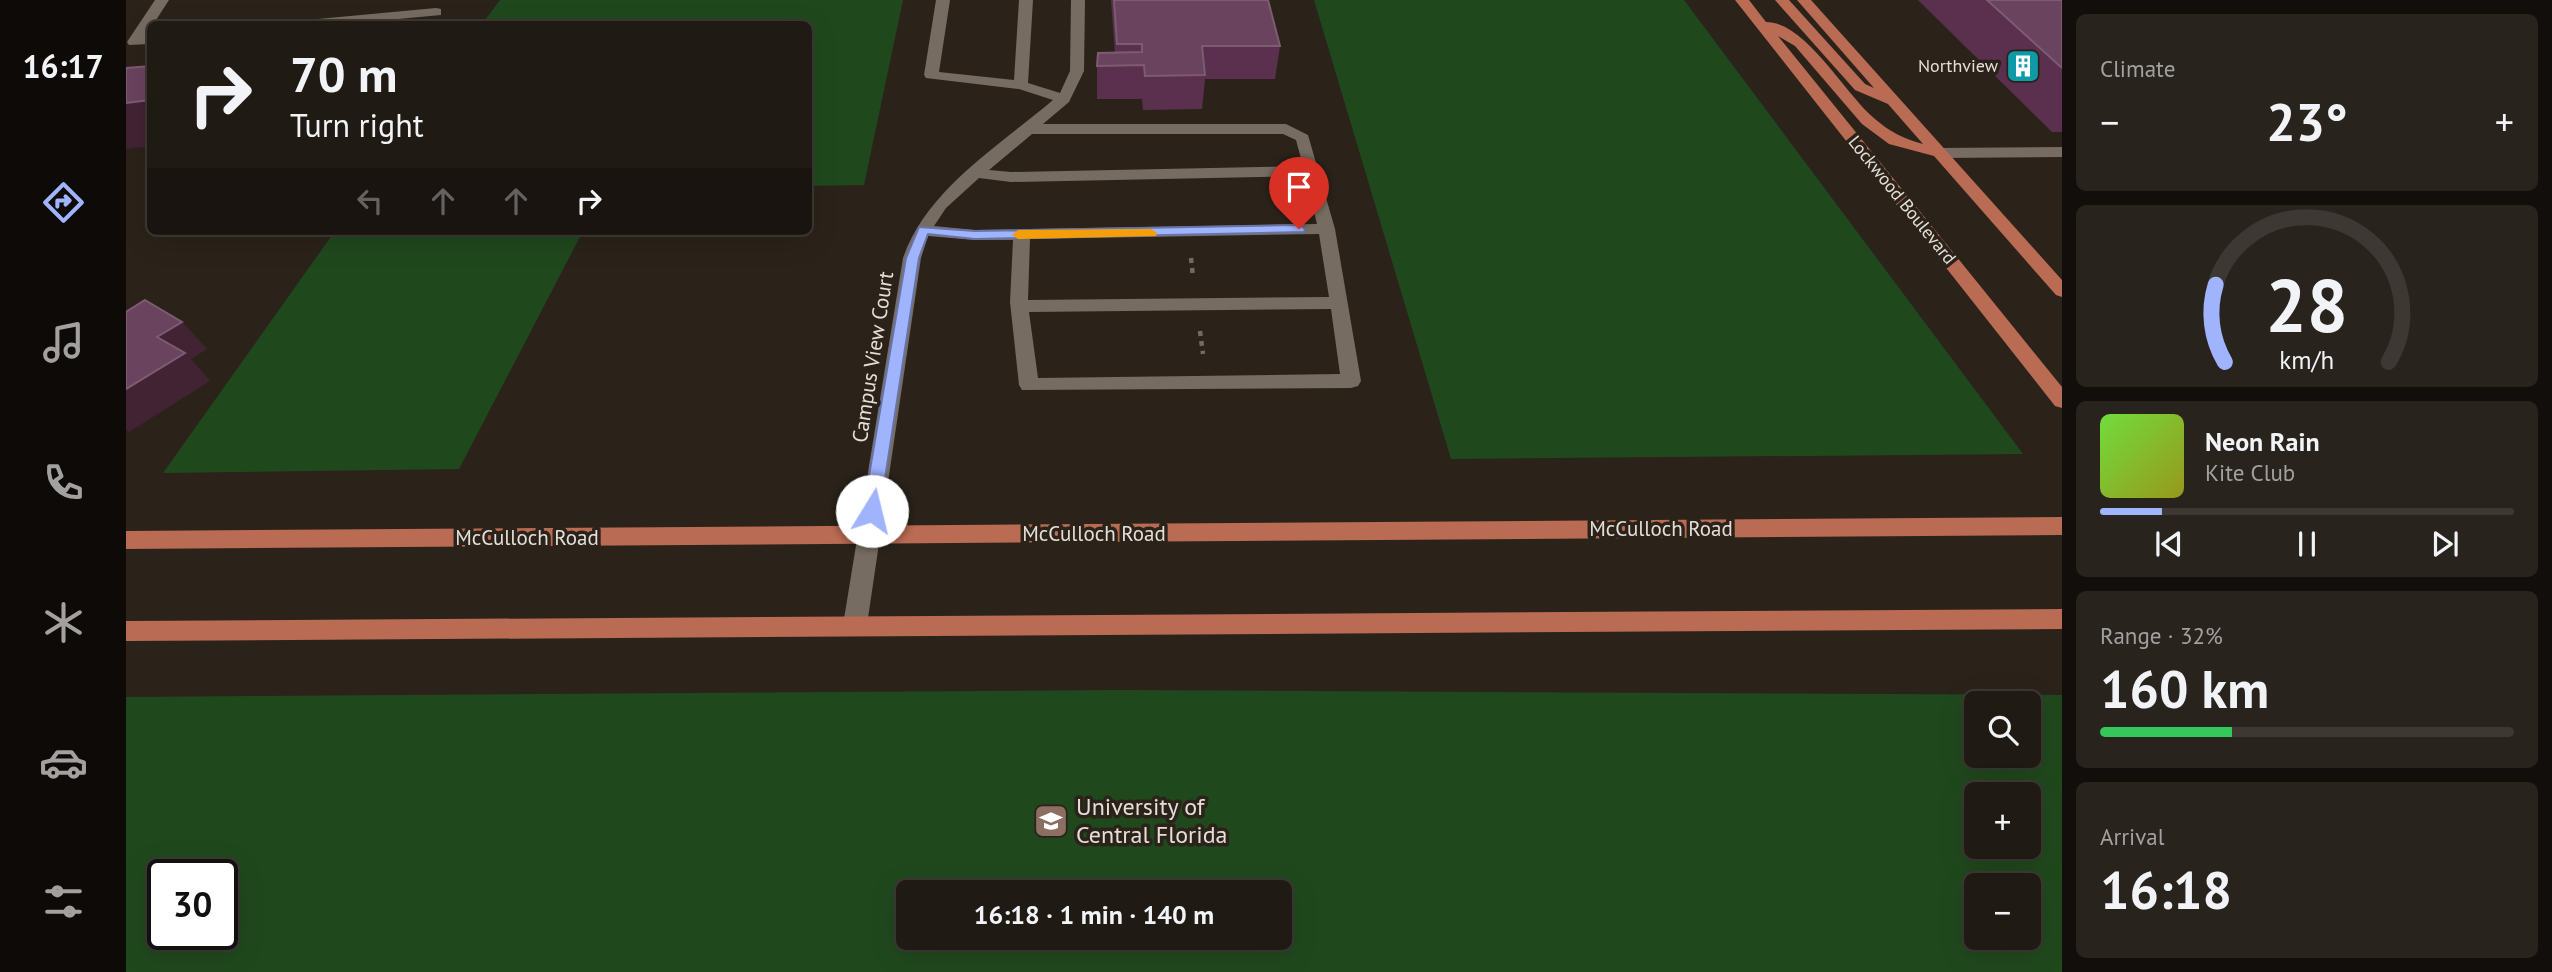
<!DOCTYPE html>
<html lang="en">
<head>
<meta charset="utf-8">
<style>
	body { margin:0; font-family:"PT Sans",sans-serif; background:#28231d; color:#f1f3f6; height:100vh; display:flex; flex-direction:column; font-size:26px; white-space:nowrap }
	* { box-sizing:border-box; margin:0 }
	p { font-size:23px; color:#a2a1a0 }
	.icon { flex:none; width:38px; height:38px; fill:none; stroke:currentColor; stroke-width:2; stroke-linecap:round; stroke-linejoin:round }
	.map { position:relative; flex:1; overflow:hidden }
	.sheet { display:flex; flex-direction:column; gap:14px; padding:14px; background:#120e0b; width:490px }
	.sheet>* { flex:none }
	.top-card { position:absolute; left:21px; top:21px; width:665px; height:214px; border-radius:10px; box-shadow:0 7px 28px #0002,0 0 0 2px #3d3834; background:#201a14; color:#f1f3f6; overflow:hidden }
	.fabs { position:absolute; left:1838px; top:691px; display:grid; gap:14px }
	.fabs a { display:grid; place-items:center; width:77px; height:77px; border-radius:10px; background:#201a14; box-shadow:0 7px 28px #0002,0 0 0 2px #3d3834; font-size:35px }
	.speed { position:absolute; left:21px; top:859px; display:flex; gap:14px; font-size:35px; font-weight:700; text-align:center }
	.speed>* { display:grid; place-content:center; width:91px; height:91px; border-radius:50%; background:#201a14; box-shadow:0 7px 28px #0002,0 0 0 2px #3d3834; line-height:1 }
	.speed .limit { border:4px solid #111; border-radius:10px; background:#fff; color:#111 }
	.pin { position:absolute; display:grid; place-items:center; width:60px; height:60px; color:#fff; margin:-72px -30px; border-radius:50% 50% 50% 0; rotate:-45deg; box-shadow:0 0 7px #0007 }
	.pin .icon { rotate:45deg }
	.me { position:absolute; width:77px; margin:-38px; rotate:9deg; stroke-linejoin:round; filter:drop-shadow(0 0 5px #0008) }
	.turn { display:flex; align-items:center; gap:24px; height:147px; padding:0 28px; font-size:32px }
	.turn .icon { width:91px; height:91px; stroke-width:2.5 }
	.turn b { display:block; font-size:49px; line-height:60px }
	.lanes { display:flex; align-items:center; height:66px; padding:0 28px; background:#0003; justify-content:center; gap:35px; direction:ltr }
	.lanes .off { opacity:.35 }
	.big { font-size:52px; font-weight:800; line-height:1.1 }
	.sheet .tile { flex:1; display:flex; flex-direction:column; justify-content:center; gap:10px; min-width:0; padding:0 24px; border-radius:10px; background:#28231d }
	.sheet .dial { align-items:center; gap:0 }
	.dial svg { height:182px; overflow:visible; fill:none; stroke:#3d3834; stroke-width:7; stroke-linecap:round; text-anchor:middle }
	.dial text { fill:#f1f3f6; stroke:none }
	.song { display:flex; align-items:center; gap:21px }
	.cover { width:84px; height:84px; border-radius:10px; background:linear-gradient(135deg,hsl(100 70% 55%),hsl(60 70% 35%)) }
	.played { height:7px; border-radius:4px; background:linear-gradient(90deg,#a0b3fd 15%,#3d3834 15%) }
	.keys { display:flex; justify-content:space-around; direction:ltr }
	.heat { display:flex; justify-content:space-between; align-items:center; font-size:38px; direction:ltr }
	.charge { height:10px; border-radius:5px; background:linear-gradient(90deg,#34c759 32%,#3d3834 0) }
	.trip { position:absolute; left:770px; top:880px; width:396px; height:70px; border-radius:10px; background:#201a14; box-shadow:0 7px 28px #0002,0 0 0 2px #3d3834; font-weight:800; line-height:70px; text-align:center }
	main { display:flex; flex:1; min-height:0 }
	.tabs { display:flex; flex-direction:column; width:126px; justify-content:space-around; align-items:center; background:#0d0a08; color:#a2a1a0 }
	.tabs .icon { width:49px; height:49px }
	.tabs .selected { color:#a0b3fd }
	.tabs b { font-size:32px; color:#f1f3f6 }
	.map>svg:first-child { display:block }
	.green { fill:#20481d; fill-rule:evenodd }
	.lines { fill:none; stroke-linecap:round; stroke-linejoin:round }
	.path { stroke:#726b63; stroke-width:4.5; stroke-dasharray:5 5; stroke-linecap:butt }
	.minor { fill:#776c62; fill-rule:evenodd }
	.major { fill:#ba6b54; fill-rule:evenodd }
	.wall { fill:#5b304f }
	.shaded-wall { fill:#422334 }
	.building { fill:#6a435e; stroke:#7d5b71; stroke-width:2 }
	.route { fill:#a0b3fd; stroke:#6874a4; stroke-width:2 }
	.slow { fill:#f59e0b }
	.labels { text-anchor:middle; stroke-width:7; stroke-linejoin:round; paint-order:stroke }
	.far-poi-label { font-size:18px; fill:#e5dfd9; stroke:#2b231a; text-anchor:end }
	.far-street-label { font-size:18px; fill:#e5dfd9; stroke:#2b231a }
	.street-label { font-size:21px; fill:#e5dfd9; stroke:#2b231a }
	.near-poi-label { font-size:24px; fill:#e5dfd9; stroke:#2b231a; text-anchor:start }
</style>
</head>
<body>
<main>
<nav class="tabs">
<b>16:17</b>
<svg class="icon selected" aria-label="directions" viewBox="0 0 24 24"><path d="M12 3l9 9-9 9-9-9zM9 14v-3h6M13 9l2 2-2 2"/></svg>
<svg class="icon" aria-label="music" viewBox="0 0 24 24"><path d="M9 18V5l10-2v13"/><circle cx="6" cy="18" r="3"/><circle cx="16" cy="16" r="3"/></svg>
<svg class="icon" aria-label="phone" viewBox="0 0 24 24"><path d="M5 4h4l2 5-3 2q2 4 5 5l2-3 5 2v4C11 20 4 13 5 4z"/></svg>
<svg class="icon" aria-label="climate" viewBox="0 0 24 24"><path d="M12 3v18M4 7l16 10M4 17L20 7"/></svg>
<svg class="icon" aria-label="car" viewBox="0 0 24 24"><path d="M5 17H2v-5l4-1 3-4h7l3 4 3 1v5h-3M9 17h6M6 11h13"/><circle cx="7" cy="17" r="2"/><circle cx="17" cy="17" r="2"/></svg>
<svg class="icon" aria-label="filters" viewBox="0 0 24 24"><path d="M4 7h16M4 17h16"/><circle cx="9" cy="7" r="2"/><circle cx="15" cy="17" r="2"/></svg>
</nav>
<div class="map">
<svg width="1936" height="972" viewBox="0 0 1936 972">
	<rect width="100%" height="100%" fill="#2b231a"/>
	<g class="green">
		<polygon points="374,0 777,0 738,185 683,186 682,24 356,24"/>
		<polygon points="1188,0 1558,0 1897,454 1325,459"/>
		<polygon points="209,231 457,231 333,469 37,473"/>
		<path d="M991,690L1936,695V972H0V697ZM1850,704H1902V756H1850ZM1902,794V847H1850V794ZM96,875V934H37V875ZM1850,886H1902V938H1850ZM1153,892V938H782V892Z"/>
	</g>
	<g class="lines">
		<g class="path">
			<polyline points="1065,258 1067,277"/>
			<polyline points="1074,331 1077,354"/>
		</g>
		<g class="minor">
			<polygon points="29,0 43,0 19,37 24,36 24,44 3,45 1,42"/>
			<path d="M810,0H824L813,72L888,80L893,0H907L902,83L934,93L944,71L945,0H959L958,71L943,102L917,124H1160L1182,135L1209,229L1235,381L1232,386L1225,388L896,390L893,385L884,302L887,240H849L802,236L795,258L741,625L737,632L729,635L721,632L717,625L777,258C800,190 874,145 927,100L893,89L800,78L798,75ZM906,134H1157L1170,140L1177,166L885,172L863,170ZM1179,176L1191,224L849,230L808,226L820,208L853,178L885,182ZM1193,234L1203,297L902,300L904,239ZM1205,309L1214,374L912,378L903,312Z"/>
			<polygon points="310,8 315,9 315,15 219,24 174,24 181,20"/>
			<polygon points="1936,147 1936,157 1813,158 1805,153 1813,148"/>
		</g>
		<g class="major">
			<path d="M1609,0H1623L1640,22C1680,22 1720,96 1749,119C1764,132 1778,139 1797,144L1762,104L1729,90L1649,0H1663L1739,84L1748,88L1671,0H1685L1936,280V297L1930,295L1808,156L1763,144L1736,124L1669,46L1652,36L1936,387V408L1929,406Z"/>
			<polygon points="1936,517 1936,535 0,549 0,531"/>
			<polygon points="1936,609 1936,629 0,641 0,621"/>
		</g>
	</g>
	<g class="wall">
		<polygon points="985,0 1142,0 1154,46 1149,79 1079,79 1076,109 1017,110 1016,99 971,99 971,66 989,53"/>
		<polygon points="1792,0 1936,0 1936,132 1926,132"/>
	</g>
	<g class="shaded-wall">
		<polygon points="24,100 24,146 0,149 0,103"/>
		<polygon points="56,322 81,349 65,359 84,381 3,432 0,429 0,389 31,337"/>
	</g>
	<g class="building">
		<polygon points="988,0 1142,0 1154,46 1076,46 1079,75 1019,76 1018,65 971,66 972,53 1016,52 1016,44 991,44"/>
		<polygon points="1861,0 1936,0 1936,68"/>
		<polygon points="24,66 24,100 0,103 0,68"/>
		<polygon points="19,300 56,322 31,337 59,353 0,389 0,312"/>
	</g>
	<polygon class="route" points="1173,225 1179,229 1178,232 849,239 802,234 793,258 754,511 746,518 740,516 737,511 780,258 793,227 849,231"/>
	<polygon class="slow" points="1025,229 1031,233 1030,236 892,239 886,235 892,230"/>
	<defs>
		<g id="building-square" transform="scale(1.75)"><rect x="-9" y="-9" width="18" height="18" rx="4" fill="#0f9aa8" stroke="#2b231a"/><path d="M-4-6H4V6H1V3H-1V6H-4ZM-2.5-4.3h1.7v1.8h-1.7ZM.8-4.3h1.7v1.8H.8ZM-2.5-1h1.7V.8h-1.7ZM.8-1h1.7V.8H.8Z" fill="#fff"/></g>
		<g id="university-square" transform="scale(1.75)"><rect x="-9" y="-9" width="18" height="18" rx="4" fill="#8d6e63" stroke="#2b231a"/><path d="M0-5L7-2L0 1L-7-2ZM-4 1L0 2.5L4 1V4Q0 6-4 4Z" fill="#fff"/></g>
	</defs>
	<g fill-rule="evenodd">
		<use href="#building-square" x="1897" y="66"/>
		<use href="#university-square" x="925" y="821"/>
	</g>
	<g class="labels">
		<g class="far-poi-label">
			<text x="1872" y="72">Northview</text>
		</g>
		<g class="far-street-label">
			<text transform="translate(1776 200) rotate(51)" y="6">Lockwood Boulevard</text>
		</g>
		<g class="street-label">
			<text transform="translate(747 357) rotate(-81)" y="7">Campus View Court</text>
			<text x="1535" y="536">McCulloch Road</text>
			<text x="968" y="541">McCulloch Road</text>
			<text x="401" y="545">McCulloch Road</text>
		</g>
		<g class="near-poi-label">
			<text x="950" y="815">University of<tspan x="950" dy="28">Central Florida</tspan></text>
		</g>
	</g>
</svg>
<div class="fabs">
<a><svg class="icon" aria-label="search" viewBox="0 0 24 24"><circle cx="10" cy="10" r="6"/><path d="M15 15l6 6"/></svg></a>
<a>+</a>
<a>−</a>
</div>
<div class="speed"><div class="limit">30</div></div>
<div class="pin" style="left:1173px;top:229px;background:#d93025"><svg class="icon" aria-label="arrive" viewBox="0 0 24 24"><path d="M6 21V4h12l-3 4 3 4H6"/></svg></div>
<svg class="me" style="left:746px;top:511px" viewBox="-20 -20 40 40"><circle r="19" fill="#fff"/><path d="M0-13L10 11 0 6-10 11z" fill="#a0b3fd"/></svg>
<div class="trip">16:18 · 1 min · 140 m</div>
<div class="top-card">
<div class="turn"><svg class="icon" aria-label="right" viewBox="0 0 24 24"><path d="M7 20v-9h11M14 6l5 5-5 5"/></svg><div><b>70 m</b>Turn right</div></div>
<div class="lanes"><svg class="icon off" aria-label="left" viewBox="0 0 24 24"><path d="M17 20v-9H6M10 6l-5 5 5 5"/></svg><svg class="icon off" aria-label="ahead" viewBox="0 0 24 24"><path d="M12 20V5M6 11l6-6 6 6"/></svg><svg class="icon off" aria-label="ahead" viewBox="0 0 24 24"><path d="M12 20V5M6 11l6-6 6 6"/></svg><svg class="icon" aria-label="right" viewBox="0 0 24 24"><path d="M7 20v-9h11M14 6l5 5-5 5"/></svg></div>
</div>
</div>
<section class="sheet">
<div class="tile"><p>Climate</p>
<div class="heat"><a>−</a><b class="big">23°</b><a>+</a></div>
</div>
<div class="tile dial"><svg viewBox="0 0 100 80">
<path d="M14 69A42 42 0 1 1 86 69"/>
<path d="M14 69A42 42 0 0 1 10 35" stroke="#a0b3fd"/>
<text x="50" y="56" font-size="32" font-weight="700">28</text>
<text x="50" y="72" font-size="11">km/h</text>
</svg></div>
<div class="tile">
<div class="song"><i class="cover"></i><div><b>Neon Rain</b><p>Kite Club</p></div></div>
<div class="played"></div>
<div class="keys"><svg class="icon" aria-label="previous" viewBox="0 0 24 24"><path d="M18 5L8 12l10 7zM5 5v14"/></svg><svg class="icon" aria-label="pause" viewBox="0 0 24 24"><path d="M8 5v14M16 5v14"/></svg><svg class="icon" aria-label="next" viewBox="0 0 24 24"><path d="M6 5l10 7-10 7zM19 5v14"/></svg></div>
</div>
<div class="tile"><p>Range · 32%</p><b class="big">160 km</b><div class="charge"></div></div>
<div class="tile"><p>Arrival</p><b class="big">16:18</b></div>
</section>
</main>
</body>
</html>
